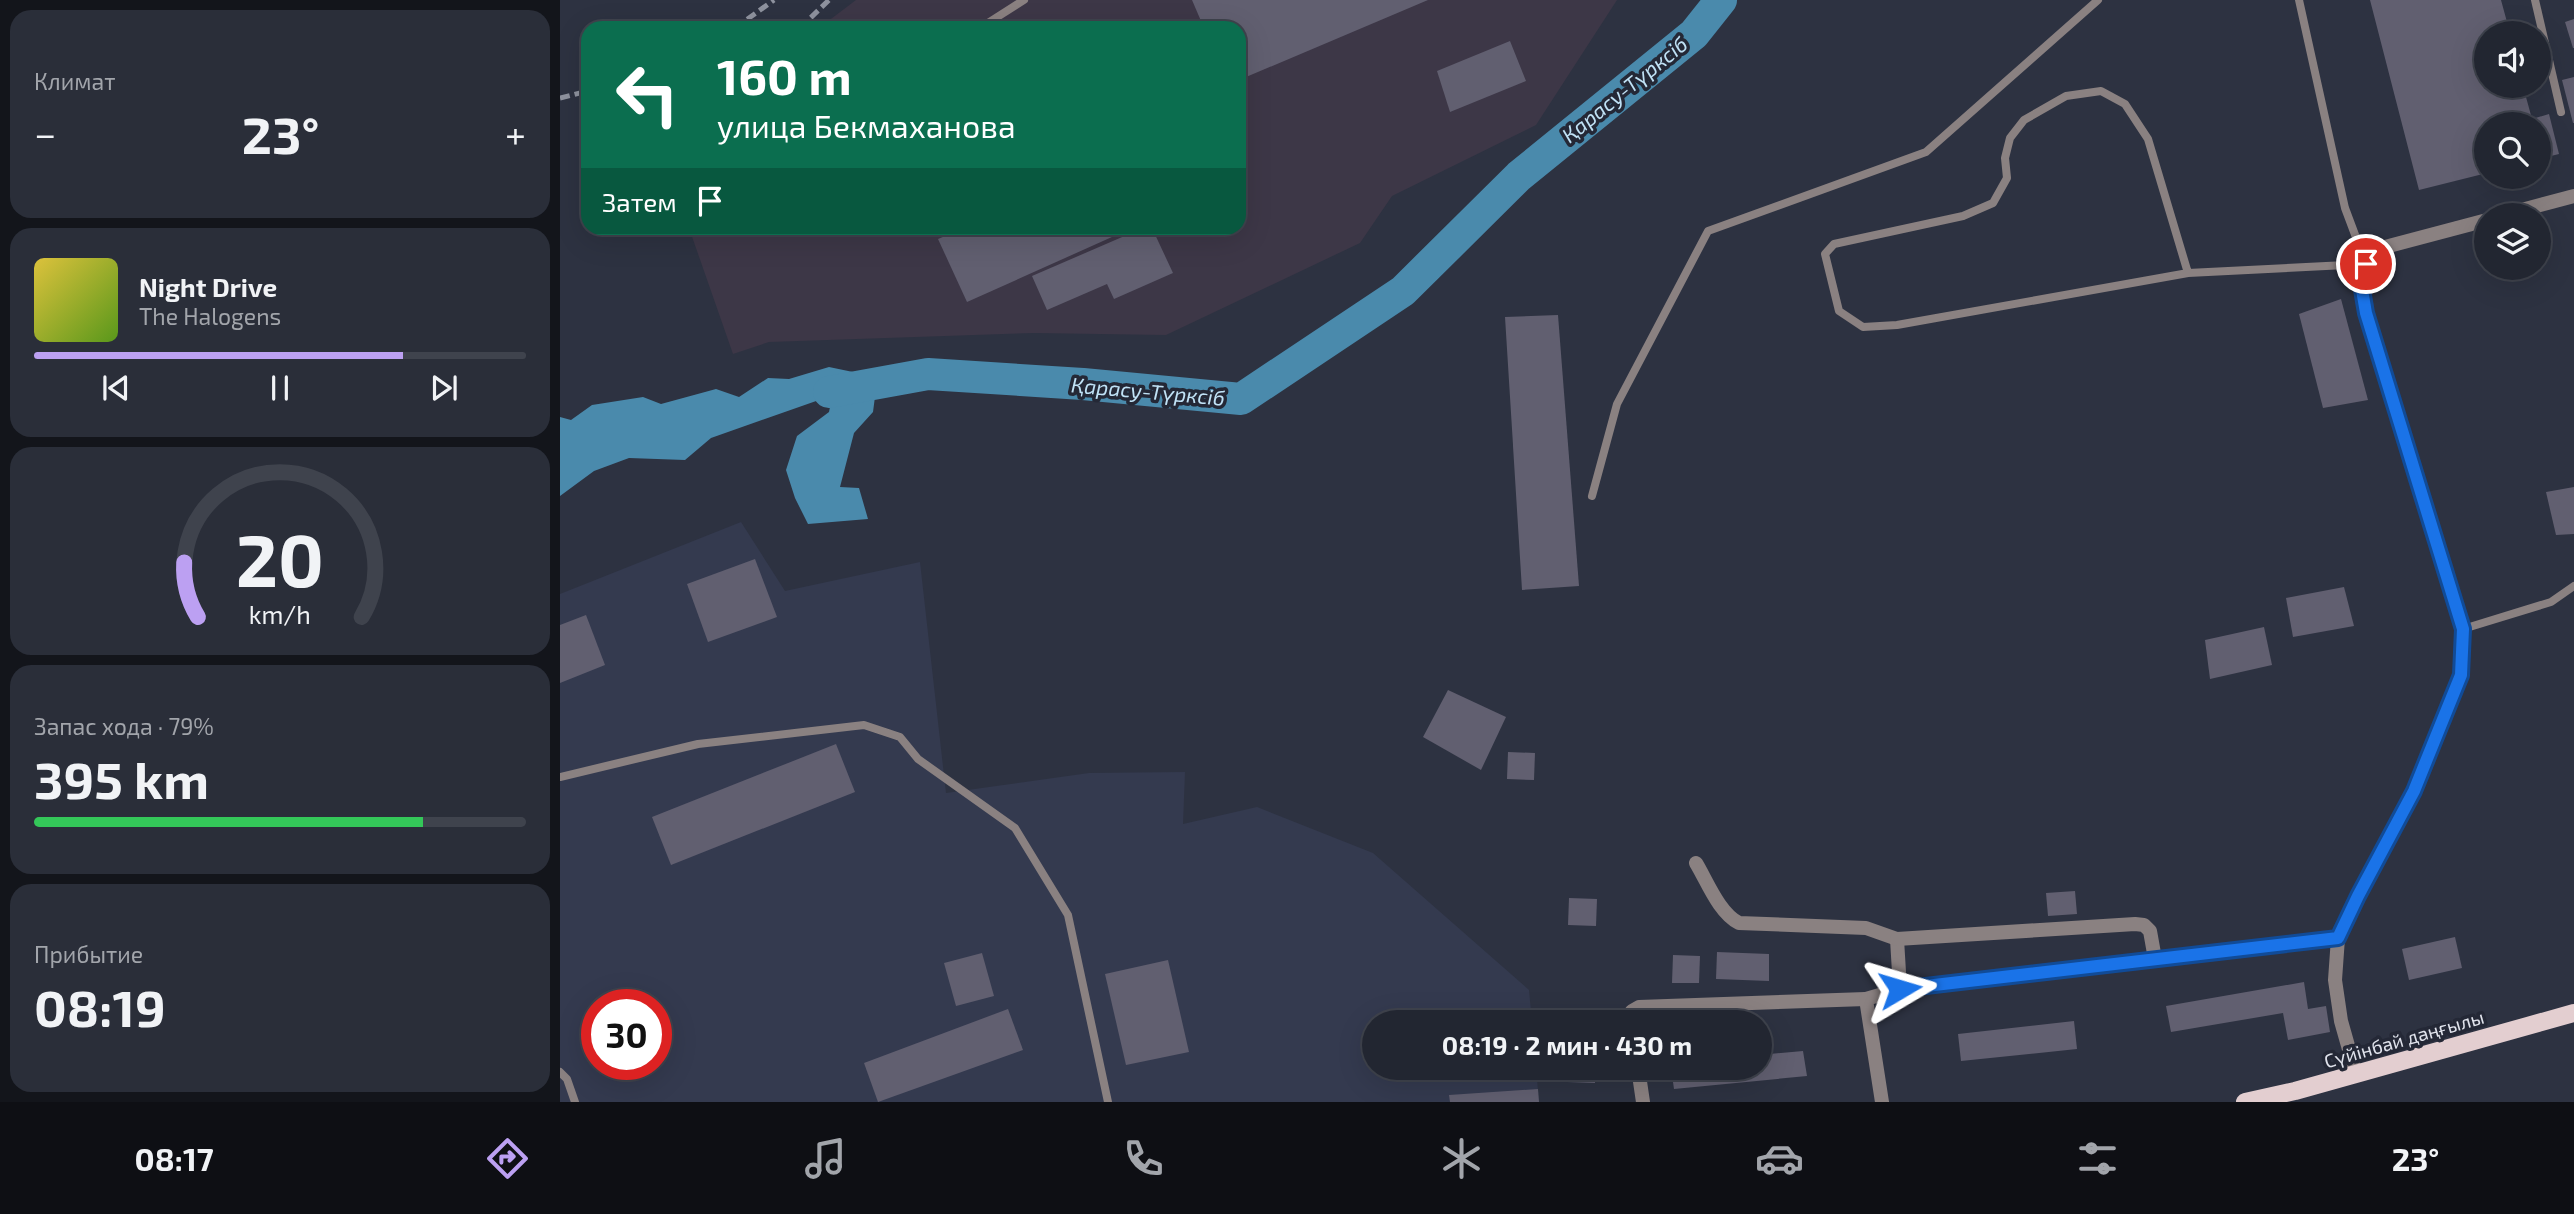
<!DOCTYPE html>
<html lang="ru">
<head>
<meta charset="utf-8">
<style>
	body { margin:0; font-family:"Exo 2",sans-serif; background:#2a2e39; color:#f1f3f6; height:100vh; display:flex; flex-direction:column; font-size:26px; white-space:nowrap }
	* { box-sizing:border-box; margin:0 }
	p { font-size:23px; color:#a2a5ab }
	.icon { flex:none; width:38px; height:38px; fill:none; stroke:currentColor; stroke-width:2; stroke-linecap:round; stroke-linejoin:round }
	.map { position:relative; flex:1; overflow:hidden }
	.sheet { display:flex; flex-direction:column; gap:10px; padding:10px; background:#13151b; width:560px }
	.sheet>* { flex:none }
	.top-card { position:absolute; left:21px; top:21px; width:665px; height:214px; border-radius:21px; box-shadow:0 7px 28px #0002,0 0 0 2px #3f434d; background:#0b6e4f; color:#fff; overflow:hidden }
	.buttons { position:absolute; left:1914px; top:21px; display:grid; gap:14px }
	.buttons a { display:grid; place-items:center; width:77px; height:77px; border-radius:50%; background:#222631; box-shadow:0 7px 28px #0002,0 0 0 2px #3f434d; font-size:35px }
	.speed { position:absolute; left:21px; top:989px; display:flex; gap:14px; font-size:35px; font-weight:700; text-align:center }
	.speed>* { display:grid; place-content:center; width:91px; height:91px; border-radius:50%; background:#222631; box-shadow:0 7px 28px #0002,0 0 0 2px #3f434d; line-height:1 }
	.speed .limit { border:10px solid #d22; background:#fff; color:#111 }
	.pin { position:absolute; display:grid; place-items:center; width:60px; height:60px; color:#fff; margin:-30px; border:4px solid #fff; border-radius:50%; box-shadow:0 2px 7px #0007 }
	.me { position:absolute; width:77px; margin:-38px; rotate:83deg; stroke-linejoin:round; filter:drop-shadow(0 0 5px #0008) }
	.turn { display:flex; align-items:center; gap:24px; height:147px; padding:0 21px; font-size:32px }
	.turn .icon { width:91px; height:91px; stroke-width:2.5 }
	.turn b { display:block; font-size:49px; line-height:60px }
	.then { display:flex; align-items:center; height:66px; padding:0 21px; background:#0003; gap:14px; font-size:26px }
	.big { font-size:52px; font-weight:700; line-height:1.1 }
	.sheet .card { flex:1; display:flex; flex-direction:column; justify-content:center; gap:10px; min-width:0; padding:0 24px; border-radius:21px; background:#2a2e39 }
	.sheet .dial { align-items:center; gap:0 }
	.dial svg { height:182px; overflow:visible; fill:none; stroke:#3f434d; stroke-width:7; stroke-linecap:round; text-anchor:middle }
	.dial text { fill:#f1f3f6; stroke:none }
	.song { display:flex; align-items:center; gap:21px }
	.cover { width:84px; height:84px; border-radius:10px; background:linear-gradient(135deg,hsl(50 70% 55%),hsl(90 70% 35%)) }
	.played { height:7px; border-radius:4px; background:linear-gradient(90deg,#bca0f2 75%,#3f434d 75%) }
	.keys { display:flex; justify-content:space-around; direction:ltr }
	.heat { display:flex; justify-content:space-between; align-items:center; font-size:38px; direction:ltr }
	.charge { height:10px; border-radius:5px; background:linear-gradient(90deg,#34c759 79%,#3f434d 0) }
	.trip { position:absolute; left:802px; top:1010px; width:410px; height:70px; border-radius:35px; background:#222631; box-shadow:0 7px 28px #0002,0 0 0 2px #3f434d; font-weight:700; line-height:70px; text-align:center }
	.tabs { display:flex; height:112px; justify-content:space-around; align-items:center; background:#0e0f14; color:#a2a5ab }
	.tabs .icon { width:49px; height:49px }
	.tabs .selected { color:#bca0f2 }
	.tabs b { font-size:32px; color:#f1f3f6 }
	main { display:flex; flex:1; min-height:0 }
	.map>svg:first-child { display:block }
	.commercial { fill:#3d3747 }
	.built { fill:#343a4f; fill-rule:evenodd }
	.water { fill:#4a8aac }
	.lines { fill:none; stroke-linecap:round; stroke-linejoin:round }
	.river { stroke:#4a8aac; stroke-width:32 }
	.building { fill:#615f70 }
	.service { stroke:#8a8181; stroke-width:8 }
	.minor { stroke:#8a8181; stroke-width:14 }
	.primary { stroke:#e3ced0; stroke-width:18 }
	.rail { stroke:#8e929e; stroke-width:5; stroke-dasharray:10 5; stroke-linecap:butt }
	.route-casing { stroke:#114b97; stroke-width:18 }
	.route { stroke:#1a73e8; stroke-width:12 }
	.labels { text-anchor:middle; stroke-width:7; stroke-linejoin:round; paint-order:stroke }
	.street-label { font-size:19px; fill:#e0e3ec; stroke:#242836 }
	.water-label { font-size:21px; font-style:italic; fill:#c0e2f6; stroke:#242836 }
</style>
</head>
<body>
<main>
<section class="sheet">
<div class="card"><p>Климат</p>
<div class="heat"><a>−</a><b class="big">23°</b><a>+</a></div>
</div>
<div class="card">
<div class="song"><i class="cover"></i><div><b>Night Drive</b><p>The Halogens</p></div></div>
<div class="played"></div>
<div class="keys"><svg class="icon" aria-label="previous" viewBox="0 0 24 24"><path d="M18 5L8 12l10 7zM5 5v14"/></svg><svg class="icon" aria-label="pause" viewBox="0 0 24 24"><path d="M8 5v14M16 5v14"/></svg><svg class="icon" aria-label="next" viewBox="0 0 24 24"><path d="M6 5l10 7-10 7zM19 5v14"/></svg></div>
</div>
<div class="card dial"><svg viewBox="0 0 100 80">
<path d="M14 69A42 42 0 1 1 86 69"/>
<path d="M14 69A42 42 0 0 1 8 45" stroke="#bca0f2"/>
<text x="50" y="56" font-size="32" font-weight="700">20</text>
<text x="50" y="72" font-size="11">km/h</text>
</svg></div>
<div class="card"><p>Запас хода · 79%</p><b class="big">395 km</b><div class="charge"></div></div>
<div class="card"><p>Прибытие</p><b class="big">08:19</b></div>
</section>
<div class="map">
<svg width="2014" height="1102" viewBox="0 0 2014 1102">
	<rect width="100%" height="100%" fill="#2d3241"/>
	<polygon class="commercial" points="296,0 1057,0 976,125 832,196 800,243 606,335 474,333 209,342 173,354 129,228 679,228 679,28 259,28"/>
	<path class="built" d="M181,522L225,591L360,562L386,793L529,773L625,772L623,824L697,807L813,853L969,990L972,1022H814V1068H976L979,1102H0V594ZM37,1004H96V1064H37Z"/>
	<polygon class="water" points="269,367 293,372 316,389 313,412 294,433 280,487 299,488 308,519 248,524 235,498 226,470 237,436 269,412 271,402 259,400 151,438 125,460 69,458 34,471 0,496 0,417 11,420 32,405 83,397 101,404 156,389 179,397 208,378 229,379"/>
	<g class="lines">
		<polyline class="river" points="269,392 368,374 523,384 681,399 843,291 959,176 1134,34 1161,0"/>
	</g>
	<g class="building">
		<polygon points="632,0 868,0 679,80 679,28 644,28"/>
		<polygon points="1810,0 1941,0 1950,33 1927,33 1927,86 1963,86 1972,119 1989,114 1999,154 1979,159 1979,124 1927,124 1927,173 1859,190"/>
		<polygon points="2014,19 2014,48 2013,48 2005,22"/>
		<polygon points="950,41 966,81 890,112 877,71"/>
		<polygon points="2014,77 2014,123 2013,123 2002,80"/>
		<polygon points="404,228 572,228 407,302 378,239"/>
		<polygon points="583,228 592,228 613,273 554,299 547,284 487,310 472,276"/>
		<polygon points="1781,299 1808,400 1763,408 1739,314"/>
		<polygon points="998,315 1019,586 962,590 945,317"/>
		<polygon points="2014,487 2014,534 1996,535 1986,492"/>
		<polygon points="195,559 217,617 148,642 127,584"/>
		<polygon points="1784,587 1794,626 1733,637 1726,598"/>
		<polygon points="26,615 45,665 0,683 0,625"/>
		<polygon points="1704,627 1712,665 1650,679 1645,640"/>
		<polygon points="888,690 946,717 921,770 863,737"/>
		<polygon points="276,744 295,792 111,865 92,817"/>
		<polygon points="948,752 975,753 974,780 947,779"/>
		<polygon points="1515,891 1517,914 1488,916 1486,893"/>
		<polygon points="1009,898 1037,899 1036,926 1008,925"/>
		<polygon points="1895,937 1902,968 1849,980 1842,949"/>
		<polygon points="1157,952 1209,954 1209,981 1156,979"/>
		<polygon points="422,953 434,996 396,1006 384,963"/>
		<polygon points="1113,955 1140,956 1139,983 1112,983"/>
		<polygon points="608,960 629,1052 566,1065 545,974"/>
		<polygon points="1744,982 1748,1009 1766,1006 1770,1032 1728,1040 1723,1013 1611,1032 1606,1006"/>
		<polygon points="448,1009 463,1050 318,1102 304,1063"/>
		<polygon points="1514,1021 1517,1049 1401,1061 1398,1034"/>
		<polygon points="1243,1051 1247,1076 1114,1089 1111,1068 1199,1068 1199,1055"/>
		<polygon points="1008,1068 1035,1068 1035,1083 1007,1082"/>
		<polygon points="978,1089 979,1102 890,1102 889,1095"/>
	</g>
	<g class="lines">
		<g class="service">
			<polyline points="1975,0 2001,112"/>
			<polyline points="420,28 464,0"/>
			<polyline points="1628,273 1588,139 1565,104 1541,91 1506,96 1464,120 1450,138 1445,158 1447,178 1433,203 1403,216 1274,244 1265,254 1279,311 1303,327 1337,325 1628,273 1806,264 1785,208 1739,0"/>
			<polyline points="1032,496 1057,404 1148,231 1366,152 1538,0"/>
			<polyline points="1903,629 1991,602 2014,586"/>
			<polyline points="0,777 138,744 304,725 340,737 358,759 455,828 508,915 548,1102"/>
			<polyline points="0,1072 7,1079 15,1102"/>
		</g>
		<g class="minor">
			<polyline points="1943,215 2014,196"/>
			<path d="M1136,863C1147,881 1159,913 1179,923L1306,928L1337,939L1340,989"/>
			<polyline points="1337,939 1575,924 1584,925 1590,931 1595,959"/>
			<polyline points="1072,1022 1072,1011 1079,1007 1306,999"/>
			<polyline points="1078,1068 1083,1102"/>
			<polyline points="1796,1074 1781,1021 1775,980 1778,938 1798,896 1854,791 1901,675 1903,629 1806,313 1801,284 1806,264 1825,247 1927,220"/>
			<polyline points="1322,1102 1306,999 1340,989 1778,938"/>
		</g>
		<polyline class="primary" points="1685,1102 1735,1091 2014,1013"/>
		<g class="rail">
			<polyline points="175,28 214,0"/>
			<polyline points="240,28 269,0"/>
			<polyline points="0,98 28,91"/>
		</g>
	</g>
	<g class="lines">
		<g class="route-casing">
			<polyline id="route" points="1340,989 1778,938 1798,896 1854,791 1873,744 1901,675 1903,629 1806,313 1801,284 1806,264"/>
		</g>
		<use href="#route" class="route"/>
	</g>
	<g class="labels">
		<g class="street-label">
			<text transform="translate(1844 1039) rotate(-16)" y="7">Сүйінбай даңғылы</text>
		</g>
		<g class="water-label">
			<text transform="translate(1065 90) rotate(-39)" y="7">Қарасу-Түрксіб</text>
			<text transform="translate(588 392) rotate(5)" y="7">Қарасу-Түрксіб</text>
		</g>
	</g>
</svg>
<div class="buttons">
<a><svg class="icon" aria-label="sound" viewBox="0 0 24 24"><path d="M4 9h4l5-4v14l-5-4H4zM17 9q2 3 0 6"/></svg></a>
<a><svg class="icon" aria-label="search" viewBox="0 0 24 24"><circle cx="10" cy="10" r="6"/><path d="M15 15l6 6"/></svg></a>
<a><svg class="icon" aria-label="layers" viewBox="0 0 24 24"><path d="M12 4l9 5-9 5-9-5zM3 14l9 5 9-5"/></svg></a>
</div>
<div class="speed"><div class="limit">30</div></div>
<div class="pin" style="left:1806px;top:264px;background:#d93025"><svg class="icon" aria-label="arrive" viewBox="0 0 24 24"><path d="M6 21V4h12l-3 4 3 4H6"/></svg></div>
<svg class="me" style="left:1340px;top:989px" viewBox="-20 -20 40 40"><path d="M0-17L14 15 0 8-14 15z" fill="#1a73e8" stroke="#fff" stroke-width="4"/></svg>
<div class="trip">08:19 · 2 мин · 430 m</div>
<div class="top-card">
<div class="turn"><svg class="icon" aria-label="left" viewBox="0 0 24 24"><path d="M17 20v-9H6M10 6l-5 5 5 5"/></svg><div><b>160 m</b>улица Бекмаханова</div></div>
<div class="then">Затем<svg class="icon" aria-label="arrive" viewBox="0 0 24 24"><path d="M6 21V4h12l-3 4 3 4H6"/></svg></div>
</div>
</div>
</main>
<nav class="tabs">
<b>08:17</b>
<svg class="icon selected" aria-label="directions" viewBox="0 0 24 24"><path d="M12 3l9 9-9 9-9-9zM9 14v-3h6M13 9l2 2-2 2"/></svg>
<svg class="icon" aria-label="music" viewBox="0 0 24 24"><path d="M9 18V5l10-2v13"/><circle cx="6" cy="18" r="3"/><circle cx="16" cy="16" r="3"/></svg>
<svg class="icon" aria-label="phone" viewBox="0 0 24 24"><path d="M5 4h4l2 5-3 2q2 4 5 5l2-3 5 2v4C11 20 4 13 5 4z"/></svg>
<svg class="icon" aria-label="climate" viewBox="0 0 24 24"><path d="M12 3v18M4 7l16 10M4 17L20 7"/></svg>
<svg class="icon" aria-label="car" viewBox="0 0 24 24"><path d="M5 17H2v-5l4-1 3-4h7l3 4 3 1v5h-3M9 17h6M6 11h13"/><circle cx="7" cy="17" r="2"/><circle cx="17" cy="17" r="2"/></svg>
<svg class="icon" aria-label="filters" viewBox="0 0 24 24"><path d="M4 7h16M4 17h16"/><circle cx="9" cy="7" r="2"/><circle cx="15" cy="17" r="2"/></svg>
<b>23°</b>
</nav>
</body>
</html>
